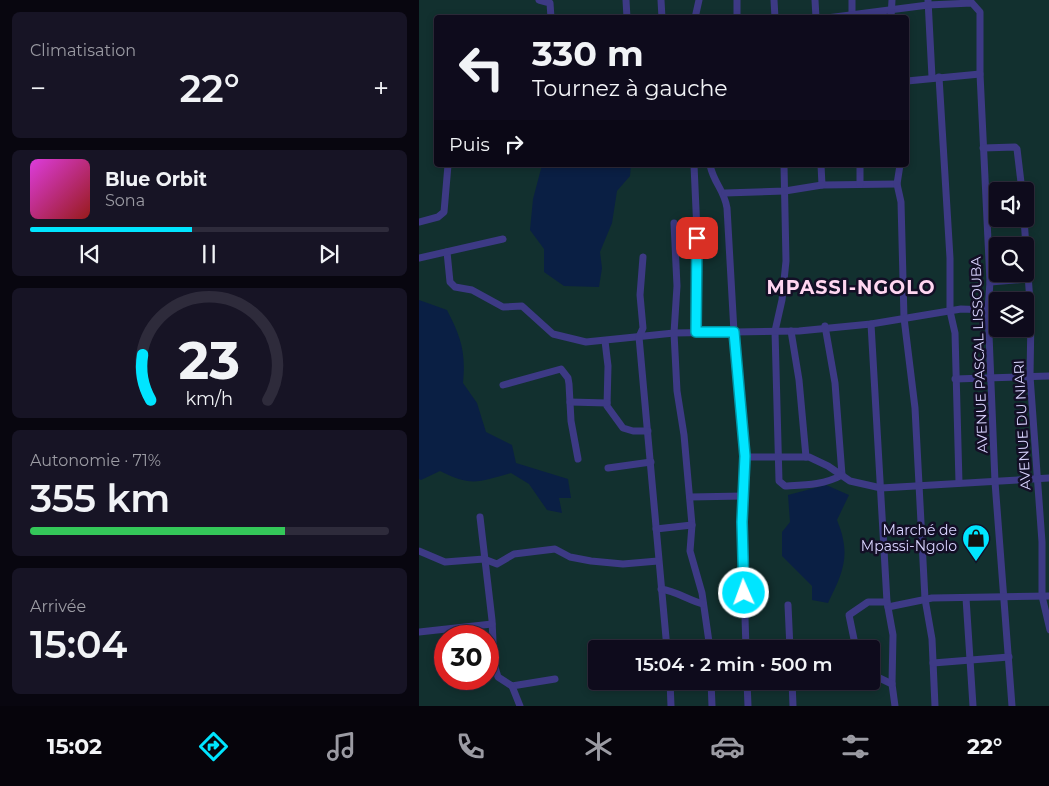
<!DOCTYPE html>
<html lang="fr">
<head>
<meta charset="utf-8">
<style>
	body { margin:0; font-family:Montserrat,sans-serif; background:#171425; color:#f1f3f6; height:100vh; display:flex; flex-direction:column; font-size:19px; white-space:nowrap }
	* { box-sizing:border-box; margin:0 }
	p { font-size:16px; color:#9b9ba3 }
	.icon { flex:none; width:28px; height:28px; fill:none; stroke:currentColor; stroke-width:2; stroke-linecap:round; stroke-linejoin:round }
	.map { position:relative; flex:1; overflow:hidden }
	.sheet { display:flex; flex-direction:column; gap:12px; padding:12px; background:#08060f; width:419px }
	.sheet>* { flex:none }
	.guide { position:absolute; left:15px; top:15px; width:475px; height:152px; border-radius:5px; box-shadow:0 2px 8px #0003,0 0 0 1px #2e2b3b; background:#0e0b1c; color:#f1f3f6; overflow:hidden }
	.tools { position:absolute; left:570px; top:182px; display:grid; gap:10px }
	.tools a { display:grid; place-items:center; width:45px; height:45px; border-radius:5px; background:#0e0b1c; box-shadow:0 2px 8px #0003,0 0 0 1px #2e2b3b; font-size:25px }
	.speed { position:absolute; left:15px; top:625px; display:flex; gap:10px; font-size:25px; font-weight:700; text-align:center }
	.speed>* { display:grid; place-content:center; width:65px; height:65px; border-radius:50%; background:#0e0b1c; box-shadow:0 2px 8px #0003,0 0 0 1px #2e2b3b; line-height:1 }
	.speed .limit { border:8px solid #d22; background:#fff; color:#111 }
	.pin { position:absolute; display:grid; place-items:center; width:42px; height:42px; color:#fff; margin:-21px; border-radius:10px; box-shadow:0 2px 8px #0006 }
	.me { position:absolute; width:55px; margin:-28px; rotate:358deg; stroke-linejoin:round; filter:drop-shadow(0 0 4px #0008) }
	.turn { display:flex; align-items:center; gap:18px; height:105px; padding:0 15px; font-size:22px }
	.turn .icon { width:65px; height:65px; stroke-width:2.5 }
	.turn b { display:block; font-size:35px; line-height:42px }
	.then { display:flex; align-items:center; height:48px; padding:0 15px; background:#0003; gap:10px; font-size:19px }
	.big { font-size:38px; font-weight:600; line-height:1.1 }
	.sheet .card { flex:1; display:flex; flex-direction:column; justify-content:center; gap:8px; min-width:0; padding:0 18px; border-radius:8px; background:#171425 }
	.sheet .dial { align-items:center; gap:0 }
	.dial svg { height:130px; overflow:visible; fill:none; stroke:#2e2b3b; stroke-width:7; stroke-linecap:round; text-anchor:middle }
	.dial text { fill:#f1f3f6; stroke:none }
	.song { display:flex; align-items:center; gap:15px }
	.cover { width:60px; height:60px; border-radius:8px; background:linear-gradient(135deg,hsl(300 70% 55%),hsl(0 70% 35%)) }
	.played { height:5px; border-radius:2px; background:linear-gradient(90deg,#00e5ff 45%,#2e2b3b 45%) }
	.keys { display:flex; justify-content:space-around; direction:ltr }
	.heat { display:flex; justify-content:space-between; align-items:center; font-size:28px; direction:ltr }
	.charge { height:8px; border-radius:4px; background:linear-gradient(90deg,#34c759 71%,#2e2b3b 0) }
	.trip { position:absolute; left:169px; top:640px; width:292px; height:50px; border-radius:5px; background:#0e0b1c; box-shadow:0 2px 8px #0003,0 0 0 1px #2e2b3b; font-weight:600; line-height:50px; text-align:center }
	.menu { display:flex; height:80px; justify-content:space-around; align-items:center; background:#06040b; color:#9b9ba3 }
	.menu .icon { width:35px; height:35px }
	.menu .on { color:#00e5ff }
	.menu b { font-size:22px; color:#f1f3f6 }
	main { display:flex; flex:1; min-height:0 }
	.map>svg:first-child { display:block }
	.green { fill:#12302f; fill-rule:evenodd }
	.water { fill:#0a1f44 }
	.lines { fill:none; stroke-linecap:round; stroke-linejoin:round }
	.minor { stroke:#3d3a85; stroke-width:7 }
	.route-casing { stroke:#0095a6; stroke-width:12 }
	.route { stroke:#00e5ff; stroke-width:9 }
	.labels { text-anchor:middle; stroke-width:5; stroke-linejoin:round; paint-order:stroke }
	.street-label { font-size:14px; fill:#d9d4ff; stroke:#130f26 }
	.poi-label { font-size:14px; fill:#d9d4ff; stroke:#130f26; text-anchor:end }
	.district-label { font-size:19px; font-weight:bold; letter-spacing:1px; fill:#ffd6f0; stroke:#130f26 }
</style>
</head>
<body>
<main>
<section class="sheet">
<div class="card"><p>Climatisation</p>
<div class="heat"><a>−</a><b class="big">22°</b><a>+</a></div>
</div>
<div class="card">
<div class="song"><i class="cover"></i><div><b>Blue Orbit</b><p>Sona</p></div></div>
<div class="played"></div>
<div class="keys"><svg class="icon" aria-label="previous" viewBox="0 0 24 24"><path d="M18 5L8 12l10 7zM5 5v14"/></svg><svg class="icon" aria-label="pause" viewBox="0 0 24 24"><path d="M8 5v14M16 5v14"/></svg><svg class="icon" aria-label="next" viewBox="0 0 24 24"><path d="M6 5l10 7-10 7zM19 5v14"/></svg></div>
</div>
<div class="card dial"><svg viewBox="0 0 100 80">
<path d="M14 69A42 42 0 1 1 86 69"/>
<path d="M14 69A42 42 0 0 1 9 41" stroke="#00e5ff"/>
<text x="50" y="56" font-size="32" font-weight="700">23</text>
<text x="50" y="72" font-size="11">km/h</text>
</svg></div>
<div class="card"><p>Autonomie · 71%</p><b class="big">355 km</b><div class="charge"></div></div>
<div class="card"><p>Arrivée</p><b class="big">15:04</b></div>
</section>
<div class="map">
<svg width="631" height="706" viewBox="0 0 631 706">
	<rect width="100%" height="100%" fill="#130f26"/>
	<path class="green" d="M0,0H630V706H0ZM18,18H488V165H18ZM579,191H606V219H579ZM579,246H606V274H579ZM579,301H606V329H579ZM26,636H69V679H26ZM178,649H452V681H178Z"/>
	<g class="water">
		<polygon points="123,165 212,165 211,176 198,191 193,223 181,252 183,268 180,287 145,286 125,272 125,249 111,230 114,199"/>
		<path d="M0,300L28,310C42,337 47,352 44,383L58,403L67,432L93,445L97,463L149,479L152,498H140L143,513L128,510L110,484L92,473C60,482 52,487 21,471L2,480L0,479Z"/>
		<path d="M407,485L430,495L418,520C432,554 425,571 409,603L393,600V586L363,556V532L371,522L369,495Z"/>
	</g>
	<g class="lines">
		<g class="minor">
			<polyline points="120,0 131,3 132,18"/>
			<polyline points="207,0 208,18"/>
			<polyline points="242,0 243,18"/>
			<polyline points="318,0 318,18"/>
			<polyline points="355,0 356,18"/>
			<polyline points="396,0 397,18"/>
			<polyline points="433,0 433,17"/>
			<polyline points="509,0 513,77"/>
			<polyline points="276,18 280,0"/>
			<polyline points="408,18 509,5 553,3 561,12 561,74 571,282 569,310 576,482 593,706"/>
			<polyline points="472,18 473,0"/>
			<polyline points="520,77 531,258 531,311 536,333 540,483"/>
			<polyline points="488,81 561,74"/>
			<polyline points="564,148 596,147 598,149 603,191"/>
			<polyline points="275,165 279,254 277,332"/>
			<path d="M291,165C295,184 305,189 308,208L315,332L325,457L323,522L327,649"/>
			<path d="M365,165L367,261L363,300L356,331L360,481L366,486C386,485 405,485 423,475"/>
			<polyline points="402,165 403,185 478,184"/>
			<polyline points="441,165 441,184"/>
			<polyline points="481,165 478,184 482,202 485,318 496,408 506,599 513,639 516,706"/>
			<polyline points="306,193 366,191 403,185"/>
			<polyline points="605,219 612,316 611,376 623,542 623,596 631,630"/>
			<polyline points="0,222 19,217 25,212 29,165"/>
			<polyline points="255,223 258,286 255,333 258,391 265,435 273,525 271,551 283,593 291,649"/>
			<polyline points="28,252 31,282 36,287 53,290 84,307 103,306 134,334 167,342 255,333 380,331 452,324 542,309 569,310"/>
			<polyline points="224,257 221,295 224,328 220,337 248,649"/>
			<polyline points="0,258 84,239"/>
			<polyline points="571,282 609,279"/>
			<polyline points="452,324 468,602 474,635 473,684 476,706"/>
			<polyline points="406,326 416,383 423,475"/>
			<polyline points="372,331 380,380 387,457"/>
			<polyline points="186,341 189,366 188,406 204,428 214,431 229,431"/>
			<polyline points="536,379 631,376"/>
			<polyline points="84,385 142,369 149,378 150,384 152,421 159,459"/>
			<polyline points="151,402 188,403"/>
			<polyline points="325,457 390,457 409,466 431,481 462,488 631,478"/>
			<polyline points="189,468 232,462"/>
			<polyline points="271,497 324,496"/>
			<polyline points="61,517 73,620 75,664 79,677 93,686 136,679"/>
			<polyline points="237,529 273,525"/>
			<polyline points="0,551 26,562 65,559 78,564 95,554 136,549 151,557 172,561 204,564 239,561"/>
			<path d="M242,589C257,591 269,600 284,604"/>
			<polyline points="547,598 554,706"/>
			<polyline points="369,605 371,649"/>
			<polyline points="469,607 513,598 631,596"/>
			<polyline points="0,632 73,624"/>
			<polyline points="371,643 407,644 411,649"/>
			<polyline points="291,648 327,645"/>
			<polyline points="437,649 430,615 449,602 468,602"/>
			<polyline points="514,663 590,657"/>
			<polyline points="452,674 473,684"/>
			<polyline points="251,681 252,706"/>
			<polyline points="292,681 293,706"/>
			<polyline points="328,681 329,706"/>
			<polyline points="373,681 374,706"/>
			<polyline points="93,686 101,706"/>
		</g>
	</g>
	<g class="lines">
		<g class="route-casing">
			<polyline id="route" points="278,238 277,332 315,332 326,456 323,522 325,593"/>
		</g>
		<use href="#route" class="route"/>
	</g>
	<defs>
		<g id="shop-pin" transform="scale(1.4375)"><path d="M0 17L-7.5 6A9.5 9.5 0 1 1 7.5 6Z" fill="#00e5ff" stroke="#130f26"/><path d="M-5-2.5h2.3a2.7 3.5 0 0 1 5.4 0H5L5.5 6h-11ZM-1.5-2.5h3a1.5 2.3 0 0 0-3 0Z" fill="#111"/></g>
	</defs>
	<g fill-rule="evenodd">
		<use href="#shop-pin" x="557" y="538"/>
	</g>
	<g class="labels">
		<g class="street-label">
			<text transform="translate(560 355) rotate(-92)" y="5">AVENUE PASCAL LISSOUBA</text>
			<text transform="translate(603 425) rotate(-93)" y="5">AVENUE DU NIARI</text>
		</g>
		<g class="poi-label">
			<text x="538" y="535">Marché de<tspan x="538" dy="16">Mpassi-Ngolo</tspan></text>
		</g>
		<g class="district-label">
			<text x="432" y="294">MPASSI-NGOLO</text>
		</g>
	</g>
</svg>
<div class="tools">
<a><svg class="icon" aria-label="sound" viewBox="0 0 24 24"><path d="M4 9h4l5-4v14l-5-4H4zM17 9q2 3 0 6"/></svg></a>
<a><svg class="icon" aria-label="search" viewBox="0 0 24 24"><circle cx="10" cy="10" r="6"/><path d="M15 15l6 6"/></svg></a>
<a><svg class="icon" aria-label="layers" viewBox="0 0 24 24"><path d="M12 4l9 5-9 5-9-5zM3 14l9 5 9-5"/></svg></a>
</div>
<div class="speed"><div class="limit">30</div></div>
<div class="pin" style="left:278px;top:238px;background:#d93025"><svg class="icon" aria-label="arrive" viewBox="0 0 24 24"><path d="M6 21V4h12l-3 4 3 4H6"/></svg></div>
<svg class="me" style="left:325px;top:593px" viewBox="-20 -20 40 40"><circle r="17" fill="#00e5ff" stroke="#fff" stroke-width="3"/><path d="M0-11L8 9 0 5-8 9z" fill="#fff"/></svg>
<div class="trip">15:04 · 2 min · 500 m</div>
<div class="guide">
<div class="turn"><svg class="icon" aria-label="left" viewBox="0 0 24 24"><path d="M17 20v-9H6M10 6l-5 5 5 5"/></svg><div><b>330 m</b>Tournez à gauche</div></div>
<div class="then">Puis<svg class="icon" aria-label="right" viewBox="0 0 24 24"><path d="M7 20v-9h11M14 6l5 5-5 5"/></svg></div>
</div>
</div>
</main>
<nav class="menu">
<b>15:02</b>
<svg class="icon on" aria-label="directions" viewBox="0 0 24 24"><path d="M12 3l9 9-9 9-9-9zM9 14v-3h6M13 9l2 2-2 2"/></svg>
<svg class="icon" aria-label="music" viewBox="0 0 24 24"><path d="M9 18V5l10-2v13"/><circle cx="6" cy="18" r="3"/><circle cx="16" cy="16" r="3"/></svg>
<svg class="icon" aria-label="phone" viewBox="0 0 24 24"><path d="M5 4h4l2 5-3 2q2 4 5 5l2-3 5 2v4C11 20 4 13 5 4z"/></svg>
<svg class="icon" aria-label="climate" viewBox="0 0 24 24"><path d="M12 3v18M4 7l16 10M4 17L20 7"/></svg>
<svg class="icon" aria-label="car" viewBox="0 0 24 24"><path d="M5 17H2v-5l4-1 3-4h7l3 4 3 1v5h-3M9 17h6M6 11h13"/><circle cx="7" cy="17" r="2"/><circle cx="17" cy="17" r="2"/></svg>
<svg class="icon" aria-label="filters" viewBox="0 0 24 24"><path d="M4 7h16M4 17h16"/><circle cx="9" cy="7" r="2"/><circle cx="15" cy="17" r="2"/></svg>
<b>22°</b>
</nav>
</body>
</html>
